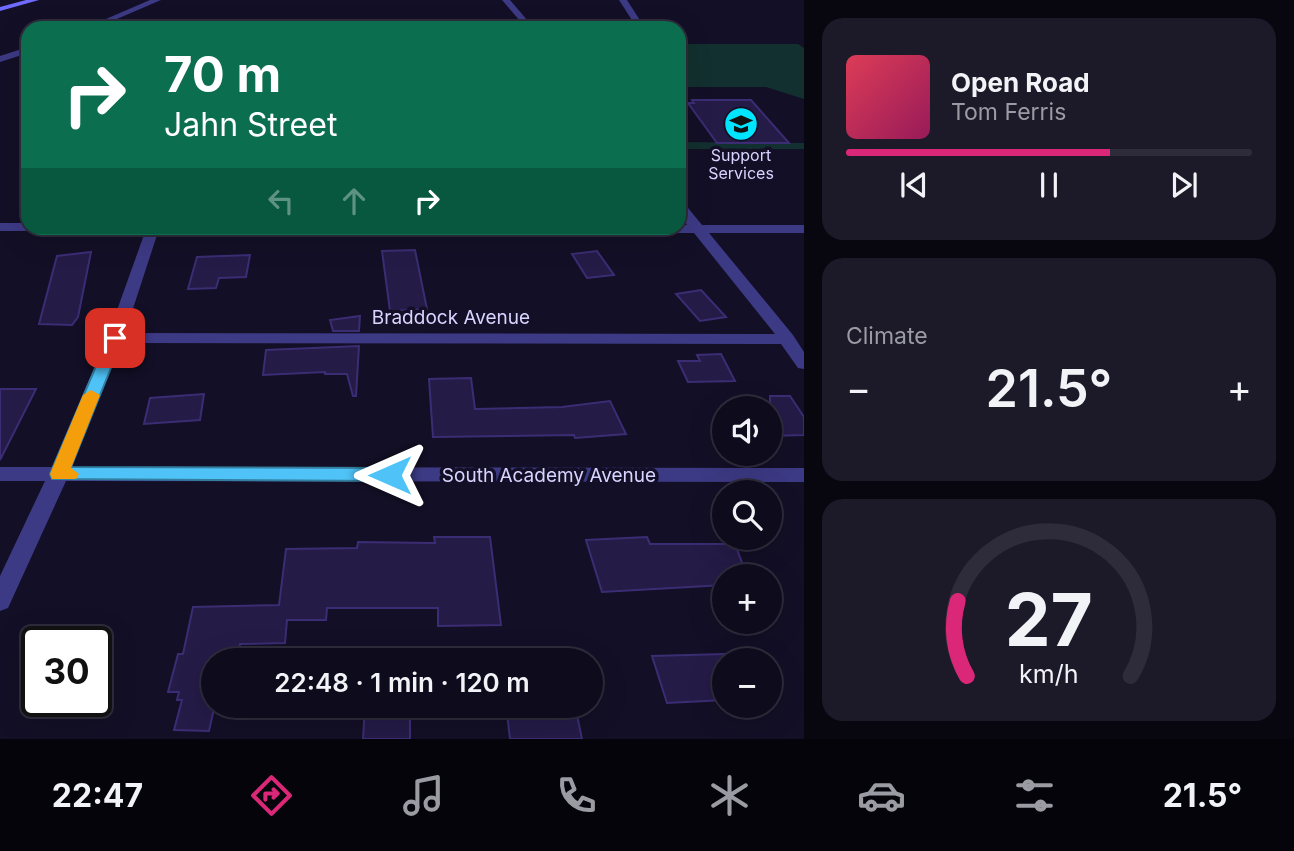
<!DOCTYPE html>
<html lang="en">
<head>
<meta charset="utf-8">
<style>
	body { margin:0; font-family:Inter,sans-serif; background:#1c1929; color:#f1f3f6; height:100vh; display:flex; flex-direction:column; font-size:26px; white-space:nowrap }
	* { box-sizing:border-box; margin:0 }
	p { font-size:23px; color:#9b9ba3 }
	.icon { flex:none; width:38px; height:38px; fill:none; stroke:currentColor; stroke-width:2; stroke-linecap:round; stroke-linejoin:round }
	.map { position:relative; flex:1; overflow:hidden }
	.side { display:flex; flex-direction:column; gap:18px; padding:18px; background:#08060f; width:490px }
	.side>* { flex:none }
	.top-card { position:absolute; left:21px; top:21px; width:665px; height:214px; border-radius:21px; box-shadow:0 7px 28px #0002,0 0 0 2px #2e2b3b; background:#0b6e4f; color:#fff; overflow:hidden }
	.buttons { position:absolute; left:712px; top:396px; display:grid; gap:14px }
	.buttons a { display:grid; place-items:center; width:70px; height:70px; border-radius:50%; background:#0e0b1c; box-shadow:0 7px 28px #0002,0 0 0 2px #2e2b3b; font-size:35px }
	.speed { position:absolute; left:21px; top:626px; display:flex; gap:14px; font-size:35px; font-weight:700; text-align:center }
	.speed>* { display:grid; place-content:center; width:91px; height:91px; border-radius:50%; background:#0e0b1c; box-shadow:0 7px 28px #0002,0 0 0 2px #2e2b3b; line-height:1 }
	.speed .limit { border:4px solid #111; border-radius:10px; background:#fff; color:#111 }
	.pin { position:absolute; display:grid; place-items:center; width:60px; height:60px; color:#fff; margin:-30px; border-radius:14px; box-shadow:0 4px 10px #0006 }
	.me { position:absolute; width:77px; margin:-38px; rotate:270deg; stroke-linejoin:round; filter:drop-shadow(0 0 5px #0008) }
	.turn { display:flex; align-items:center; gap:24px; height:147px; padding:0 28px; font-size:32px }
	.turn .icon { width:91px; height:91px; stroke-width:2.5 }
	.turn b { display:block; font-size:49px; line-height:60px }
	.lanes { display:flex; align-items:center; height:66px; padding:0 28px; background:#0003; justify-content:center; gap:35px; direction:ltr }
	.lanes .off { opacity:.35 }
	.big { font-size:52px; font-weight:600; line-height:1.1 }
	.side .tile { flex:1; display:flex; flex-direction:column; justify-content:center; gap:10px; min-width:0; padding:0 24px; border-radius:21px; background:#1c1929 }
	.side .dial { align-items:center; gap:0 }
	.dial svg { height:182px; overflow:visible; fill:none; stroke:#2e2b3b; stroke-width:7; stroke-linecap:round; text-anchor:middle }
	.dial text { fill:#f1f3f6; stroke:none }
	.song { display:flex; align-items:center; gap:21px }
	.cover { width:84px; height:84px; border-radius:10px; background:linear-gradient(135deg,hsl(350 70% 55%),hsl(330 70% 35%)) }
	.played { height:7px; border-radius:4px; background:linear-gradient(90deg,#db2777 65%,#2e2b3b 65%) }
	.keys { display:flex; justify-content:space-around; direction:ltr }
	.heat { display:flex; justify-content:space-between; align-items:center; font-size:38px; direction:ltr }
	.trip { position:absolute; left:201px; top:648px; width:402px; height:70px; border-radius:35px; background:#0e0b1c; box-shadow:0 7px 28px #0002,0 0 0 2px #2e2b3b; font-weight:600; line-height:70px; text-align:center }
	.menu { display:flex; height:112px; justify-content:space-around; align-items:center; background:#06040b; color:#9b9ba3 }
	.menu .icon { width:49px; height:49px }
	.menu .active { color:#db2777 }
	.menu b { font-size:32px; color:#f1f3f6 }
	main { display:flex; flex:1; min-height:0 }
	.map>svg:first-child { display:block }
	.green { fill:#12302f }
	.building { fill:#241b47; stroke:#3b2d73; stroke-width:2 }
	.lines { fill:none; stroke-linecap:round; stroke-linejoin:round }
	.minor { fill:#3d3a85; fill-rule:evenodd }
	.secondary { fill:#6f6bff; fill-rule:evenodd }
	.route { fill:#4fc3f7; stroke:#337fa1; stroke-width:2 }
	.slow { fill:#f59e0b }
	.labels { text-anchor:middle; stroke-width:7; stroke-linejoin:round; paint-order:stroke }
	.far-poi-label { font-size:16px; fill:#d9d4ff; stroke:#130f26 }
	.street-label { font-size:19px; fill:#d9d4ff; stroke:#130f26 }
</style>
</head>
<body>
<main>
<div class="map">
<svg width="804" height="739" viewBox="0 0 804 739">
	<rect width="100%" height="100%" fill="#130f26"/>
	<g class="green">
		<polygon points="679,44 798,44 804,48 804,99 766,87 679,87"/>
		<polygon points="679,142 804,143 804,149 679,149"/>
	</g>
	<g class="building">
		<polygon points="692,100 751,100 789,143 717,143 688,103 694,103"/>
		<polygon points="415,250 427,309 390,311 382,251"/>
		<polygon points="597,251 614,275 587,278 572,254"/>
		<polygon points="91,252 78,317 72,325 39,324 57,256"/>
		<polygon points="250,255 246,277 219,278 216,288 188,289 197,257"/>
		<polygon points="701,290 726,317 700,321 676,294"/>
		<polygon points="360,316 359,331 333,331 330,320"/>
		<polygon points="359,346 356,396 353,396 347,374 325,374 325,372 263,375 266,350"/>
		<polygon points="721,354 735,381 688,382 678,361 700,361 697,355"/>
		<polygon points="471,378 475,409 562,407 610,401 626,434 575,438 574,435 433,437 429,379"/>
		<polygon points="0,389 36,389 0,460"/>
		<polygon points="204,394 200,420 144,424 150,398"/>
		<polygon points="770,396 790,396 804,417 804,435 770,436"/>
		<polygon points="434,537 490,537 501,625 438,626 438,608 327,608 326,620 287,620 285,643 240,644 238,660 214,660 214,709 209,731 174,730 182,700 177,700 179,692 168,692 178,654 183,654 193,607 279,605 286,549 357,548 358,542 435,543"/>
		<polygon points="647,537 650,544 735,544 747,576 724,576 724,585 602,592 586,540"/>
		<polygon points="724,654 724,700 667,703 652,656"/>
		<polygon points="365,705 410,705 410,739 363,739"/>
		<polygon points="506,705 575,705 582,739 510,739"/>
	</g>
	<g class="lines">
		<g class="minor">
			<polygon points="150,0 161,0 96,28 85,28"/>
			<polygon points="502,0 510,0 534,28 526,28"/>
			<polygon points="619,0 627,0 645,28 637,28"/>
			<polygon points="28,47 28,53 0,62 0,56"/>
			<path d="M679,202L684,203L702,225H804V233H709L793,335L804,352V369L798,368L781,344L121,343L72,467L804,468V482L66,481L8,608L0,611V576L45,481H0V467H52L107,338L145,232H95L89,228H679V225H687L679,214ZM158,232L694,233L775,334L125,333Z"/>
			<polygon points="0,223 28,223 28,228 34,228 28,231 0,231"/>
		</g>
		<polygon class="secondary" points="26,0 39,0 0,11 0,7"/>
	</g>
	<polygon class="route" points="115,333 123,338 71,467 390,468 397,470 399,475 397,479 390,481 52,479 50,474 108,338"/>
	<polygon class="slow" points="91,390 100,395 71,468 79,474 76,479 52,479 50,474 83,395"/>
	<defs>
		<g id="school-disc" transform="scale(1.75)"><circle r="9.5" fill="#00e5ff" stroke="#130f26"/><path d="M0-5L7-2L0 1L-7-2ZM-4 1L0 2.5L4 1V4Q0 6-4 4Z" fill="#111"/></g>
	</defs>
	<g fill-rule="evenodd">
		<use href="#school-disc" x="741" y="124"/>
	</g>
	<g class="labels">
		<g class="far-poi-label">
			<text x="741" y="161">Support<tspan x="741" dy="18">Services</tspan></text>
		</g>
		<g class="street-label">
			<text x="451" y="324">Braddock Avenue</text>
			<text x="549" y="482">South Academy Avenue</text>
		</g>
	</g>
</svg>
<div class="buttons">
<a><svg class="icon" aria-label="sound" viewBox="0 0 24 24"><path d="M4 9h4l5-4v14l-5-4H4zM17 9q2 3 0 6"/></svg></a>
<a><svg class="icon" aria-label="search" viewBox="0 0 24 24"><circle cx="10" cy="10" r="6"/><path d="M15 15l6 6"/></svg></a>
<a>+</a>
<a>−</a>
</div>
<div class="speed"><div class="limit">30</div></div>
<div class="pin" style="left:115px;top:338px;background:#d93025"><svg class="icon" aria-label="arrive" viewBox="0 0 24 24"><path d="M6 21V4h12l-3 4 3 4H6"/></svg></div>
<svg class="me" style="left:390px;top:475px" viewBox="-20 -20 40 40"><path d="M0-17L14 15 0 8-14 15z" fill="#4fc3f7" stroke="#fff" stroke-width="4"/></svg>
<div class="trip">22:48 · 1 min · 120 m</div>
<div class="top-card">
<div class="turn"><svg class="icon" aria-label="right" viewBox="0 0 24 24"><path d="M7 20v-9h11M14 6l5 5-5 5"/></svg><div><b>70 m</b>Jahn Street</div></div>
<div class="lanes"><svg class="icon off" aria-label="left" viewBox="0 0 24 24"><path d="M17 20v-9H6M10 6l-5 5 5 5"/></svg><svg class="icon off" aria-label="ahead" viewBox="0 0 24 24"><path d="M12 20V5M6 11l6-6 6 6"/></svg><svg class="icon" aria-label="right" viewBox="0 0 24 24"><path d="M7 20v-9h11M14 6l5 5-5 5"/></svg></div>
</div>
</div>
<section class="side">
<div class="tile">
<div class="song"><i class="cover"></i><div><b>Open Road</b><p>Tom Ferris</p></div></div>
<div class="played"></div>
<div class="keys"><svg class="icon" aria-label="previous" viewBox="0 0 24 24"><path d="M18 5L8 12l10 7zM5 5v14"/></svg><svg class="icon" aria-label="pause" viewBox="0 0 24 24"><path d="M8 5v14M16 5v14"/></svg><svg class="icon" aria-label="next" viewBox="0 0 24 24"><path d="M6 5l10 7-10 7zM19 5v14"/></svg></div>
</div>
<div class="tile"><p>Climate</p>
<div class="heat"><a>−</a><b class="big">21.5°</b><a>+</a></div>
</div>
<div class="tile dial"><svg viewBox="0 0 100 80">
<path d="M14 69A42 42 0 1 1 86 69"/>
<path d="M14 69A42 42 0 0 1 10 36" stroke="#db2777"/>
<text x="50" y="56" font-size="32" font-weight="700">27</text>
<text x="50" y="72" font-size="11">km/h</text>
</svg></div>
</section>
</main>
<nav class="menu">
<b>22:47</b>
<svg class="icon active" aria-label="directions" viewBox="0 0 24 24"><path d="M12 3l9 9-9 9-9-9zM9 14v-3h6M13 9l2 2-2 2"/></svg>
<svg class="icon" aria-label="music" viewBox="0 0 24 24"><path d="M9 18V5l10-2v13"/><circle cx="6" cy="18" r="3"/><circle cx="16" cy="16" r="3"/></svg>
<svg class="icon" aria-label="phone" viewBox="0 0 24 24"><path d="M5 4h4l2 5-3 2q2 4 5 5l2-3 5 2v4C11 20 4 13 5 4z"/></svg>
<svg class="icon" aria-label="climate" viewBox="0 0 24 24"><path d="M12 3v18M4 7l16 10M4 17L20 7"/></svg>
<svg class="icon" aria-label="car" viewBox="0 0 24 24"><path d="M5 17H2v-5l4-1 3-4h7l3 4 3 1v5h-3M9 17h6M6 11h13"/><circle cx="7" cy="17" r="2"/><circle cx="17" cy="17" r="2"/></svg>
<svg class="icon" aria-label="filters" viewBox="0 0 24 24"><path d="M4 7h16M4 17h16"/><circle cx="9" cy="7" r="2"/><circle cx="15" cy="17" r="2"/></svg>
<b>21.5°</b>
</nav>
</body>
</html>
